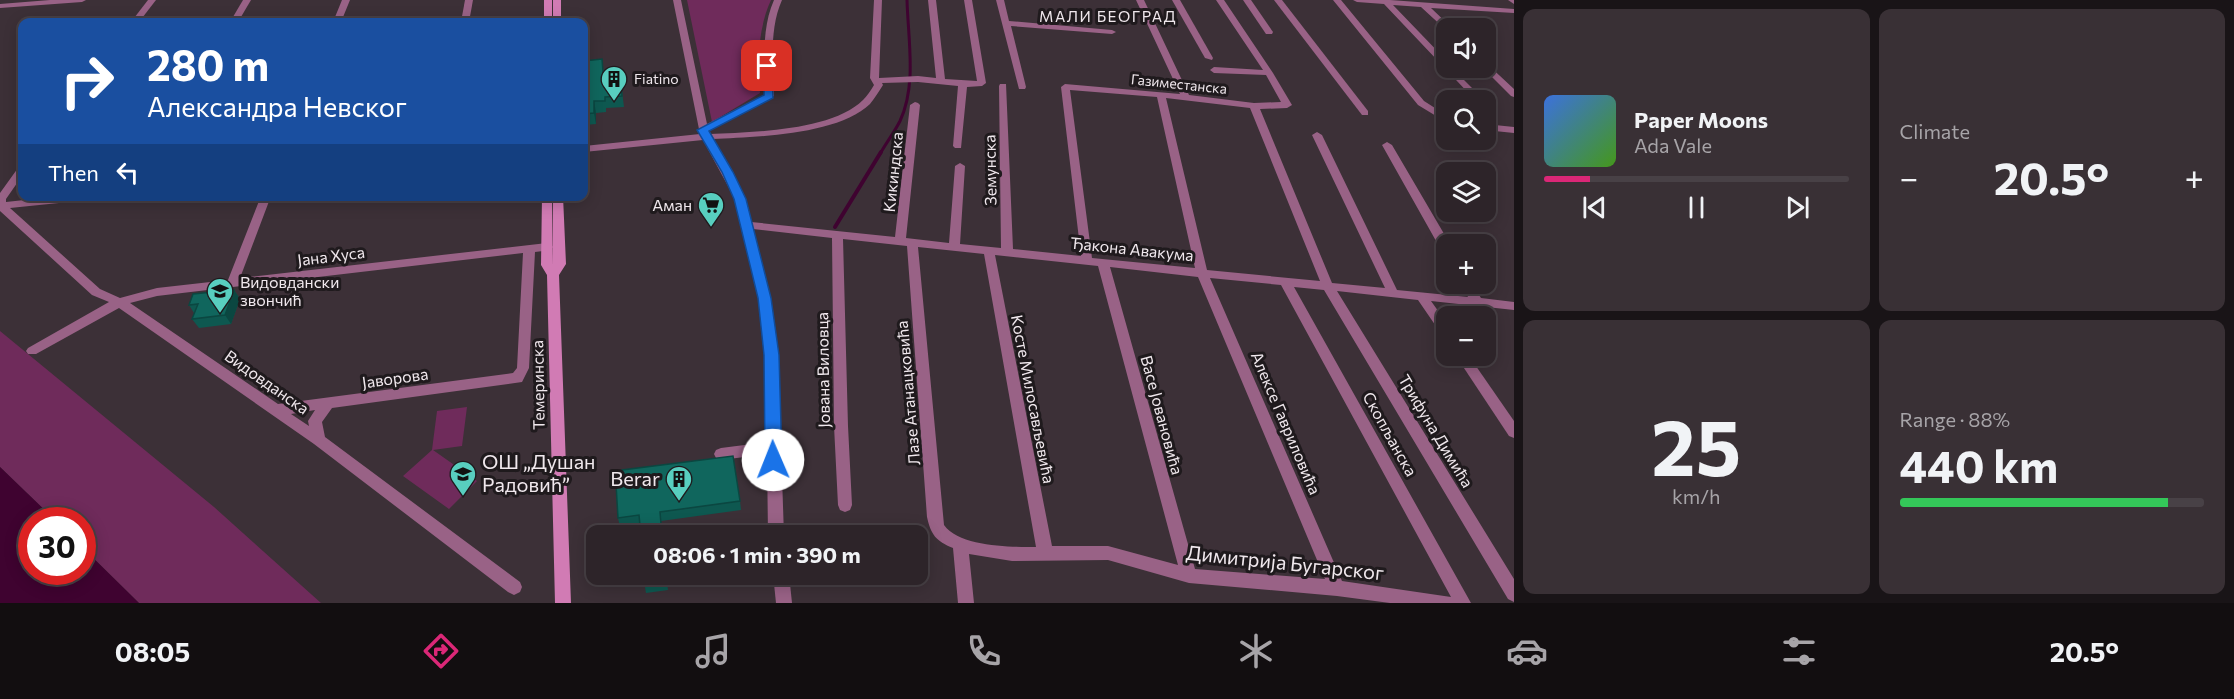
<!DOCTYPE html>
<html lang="en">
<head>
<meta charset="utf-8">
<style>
	body { margin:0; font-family:Commissioner,sans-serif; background:#393035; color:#f1f3f6; height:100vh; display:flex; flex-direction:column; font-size:22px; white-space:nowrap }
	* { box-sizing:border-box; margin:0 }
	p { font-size:20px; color:#a7a4a8 }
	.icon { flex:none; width:33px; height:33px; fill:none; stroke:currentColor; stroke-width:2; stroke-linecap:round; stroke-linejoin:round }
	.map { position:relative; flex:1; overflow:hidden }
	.sheet { display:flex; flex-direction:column; gap:9px; padding:9px; background:#191417; width:720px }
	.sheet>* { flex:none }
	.top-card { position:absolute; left:18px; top:18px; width:570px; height:183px; border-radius:12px; box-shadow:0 3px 15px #0003,0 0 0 2px #484146; background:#1a4fa0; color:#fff; overflow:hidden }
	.fabs { position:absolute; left:1436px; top:18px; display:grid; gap:12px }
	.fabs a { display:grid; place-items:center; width:60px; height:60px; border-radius:12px; background:#2d2429; box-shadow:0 3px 15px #0003,0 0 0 2px #484146; font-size:30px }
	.speed { position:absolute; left:18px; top:507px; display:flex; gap:12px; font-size:30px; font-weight:700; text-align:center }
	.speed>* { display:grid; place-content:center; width:78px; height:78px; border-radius:50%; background:#2d2429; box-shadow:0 3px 15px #0003,0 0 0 2px #484146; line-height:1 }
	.speed .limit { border:9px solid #d22; background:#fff; color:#111 }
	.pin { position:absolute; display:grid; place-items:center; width:51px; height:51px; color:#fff; margin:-26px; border-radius:12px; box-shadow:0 3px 9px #0006 }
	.me { position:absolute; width:66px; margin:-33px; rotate:359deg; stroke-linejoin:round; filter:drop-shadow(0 0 4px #0008) }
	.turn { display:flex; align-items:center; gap:21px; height:126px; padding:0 30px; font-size:27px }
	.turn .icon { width:78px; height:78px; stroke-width:2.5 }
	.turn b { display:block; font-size:42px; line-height:51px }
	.then { display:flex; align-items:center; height:57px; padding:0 30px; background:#0003; gap:12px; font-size:22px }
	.big { font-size:45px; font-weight:700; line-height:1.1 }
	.sheet .card { flex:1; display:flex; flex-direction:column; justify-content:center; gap:9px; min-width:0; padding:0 21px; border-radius:12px; background:#393035 }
	.sheet .dial { align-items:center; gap:0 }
	.dial b { font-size:78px; line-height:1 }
	.song { display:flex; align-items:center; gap:18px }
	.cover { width:72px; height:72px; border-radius:9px; background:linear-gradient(135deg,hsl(220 70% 55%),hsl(100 70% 35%)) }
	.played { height:6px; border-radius:3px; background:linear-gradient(90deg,#db2777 15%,#484146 15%) }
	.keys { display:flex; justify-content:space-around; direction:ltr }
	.heat { display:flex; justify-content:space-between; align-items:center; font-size:33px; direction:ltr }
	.charge { height:9px; border-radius:4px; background:linear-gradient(90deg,#34c759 88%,#484146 0) }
	.sheet .tiles { flex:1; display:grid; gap:9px; grid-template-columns:repeat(2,1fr) }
	.trip { position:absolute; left:586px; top:525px; width:342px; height:60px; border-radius:12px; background:#2d2429; box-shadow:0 3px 15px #0003,0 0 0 2px #484146; font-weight:700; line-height:60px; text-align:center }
	.menu { display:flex; height:96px; justify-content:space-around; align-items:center; background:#120e10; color:#a7a4a8 }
	.menu .icon { width:42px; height:42px }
	.menu .selected { color:#db2777 }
	.menu b { font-size:27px; color:#f1f3f6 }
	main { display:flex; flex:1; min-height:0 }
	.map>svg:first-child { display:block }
	.green { fill:#6f2b5b }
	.water { fill:#3f0330 }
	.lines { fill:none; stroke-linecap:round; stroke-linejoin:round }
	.stream-far1 { stroke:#3f0330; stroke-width:3 }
	.stream { stroke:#3f0330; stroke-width:4 }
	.street { fill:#996286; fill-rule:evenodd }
	.secondary { fill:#d17bb4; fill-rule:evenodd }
	.wall { fill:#0e5850 }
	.shaded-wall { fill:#0b4741 }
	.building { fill:#10665d; stroke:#0b4741; stroke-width:1.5 }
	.route { fill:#1a73e8; stroke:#114b97; stroke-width:1.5 }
	.labels { text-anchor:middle; stroke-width:6; stroke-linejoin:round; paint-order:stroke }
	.far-poi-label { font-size:14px; fill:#f0e8ed; stroke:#1f1a1d; text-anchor:start }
	.far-street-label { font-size:14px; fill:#f0e8ed; stroke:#1f1a1d }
	.far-neighbourhood-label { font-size:15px; letter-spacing:1.5px; fill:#f0e8ed; stroke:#1f1a1d }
	.street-label { font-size:16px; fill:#f0e8ed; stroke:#1f1a1d }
	.poi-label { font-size:16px; fill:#f0e8ed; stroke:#1f1a1d; text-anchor:end }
	.near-poi-label { font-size:20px; fill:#f0e8ed; stroke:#1f1a1d; text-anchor:start }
	.near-street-label { font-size:20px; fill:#f0e8ed; stroke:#1f1a1d }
</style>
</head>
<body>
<main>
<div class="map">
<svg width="1514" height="603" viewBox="0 0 1514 603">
	<rect width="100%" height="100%" fill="#3c3037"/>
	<g class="green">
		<path d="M687,0H771C758,28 757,63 760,93L712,122Z"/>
		<polygon points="0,331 214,507 321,603 139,603 83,548 82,520 55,520 0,467"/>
		<polygon points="467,407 462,446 433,450 477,481 449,509 403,476 432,450 437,411"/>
	</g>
	<polygon class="water" points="0,467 55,520 32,520 32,572 82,572 83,548 139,603 0,603"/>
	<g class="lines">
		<path class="stream-far1" d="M880,154C886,143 894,133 900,121C917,85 908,39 907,0"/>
		<polyline class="stream" points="835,227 881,152"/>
		<g class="street">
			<polygon points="50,0 86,0 82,2 0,8 0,4"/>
			<polygon points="148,0 156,0 139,22 131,22"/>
			<polygon points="243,0 251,0 238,22 230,22"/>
			<polygon points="342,0 350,0 341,22 333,22"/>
			<polygon points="465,0 473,0 469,22 461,22"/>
			<path d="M673,0H681L707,124L764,95C765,64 761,29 774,0H782C769,29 773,65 774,96L708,131L710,134C752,132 832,131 863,100C867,96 871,90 874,85L870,78L874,0H882L879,78L918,76L936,78L928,0H936L945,79L977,81L964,0H972L986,83L982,86L967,87L961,148H955L953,146L958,86L918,82L882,83L883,85C879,91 875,98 870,104C838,135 755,137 713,139L745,199L751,222L895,237L910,105L915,102L918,103L920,105L906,238L949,243L955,166L960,163L965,166L960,244L1001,248L999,86L1000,84H1006L1013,249L1081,256L1061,87L1065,84L1180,94L1136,0H1144L1189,95L1254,103L1281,102L1266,75L1214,73L1210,70L1214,67L1263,70L1216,0H1224L1273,73L1292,105L1287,108L1260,109L1332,283L1385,288L1312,135L1317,132L1322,135L1397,290L1468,297L1460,284H1472L1481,298L1514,302V310L1431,301L1446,322V337L1442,335L1418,300L1337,291L1514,579V602L1508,599L1324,290L1294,287L1471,603H1390L1337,596L1189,583L1108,560L1012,561L969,554L974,603H958L953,548C936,541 931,535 927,517L907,246L843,239L848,426L852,505L850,510L845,512L840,510L838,505L834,426L832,238L753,229L770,298L778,355L784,536H768L767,454L721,460L716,458L714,454L716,450L721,448L767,442L766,355L758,298L735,199L703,140L584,152V146L700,134ZM1070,90L1157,97L1195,268L1092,258ZM1166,98L1250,108L1320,281L1207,270ZM918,247L984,254L1036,547C1010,547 960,547 944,525ZM995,255L1098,266L1178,565L1108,546H1052ZM1110,267L1198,277L1325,579L1195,569ZM1210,278L1281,285L1451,597L1342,581Z"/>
			<polygon points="996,0 1004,0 1009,21 1112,30 1116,32 1112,34 1011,26 1026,87 1025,89 1019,89"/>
			<polygon points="1172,0 1180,0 1213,58 1212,60 1205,58"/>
			<polygon points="1243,0 1251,0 1273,32 1272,34 1266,34"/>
			<polygon points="1274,0 1282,0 1368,111 1368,115 1362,115"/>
			<polygon points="1333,0 1341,0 1424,101 1446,115 1446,122 1418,105"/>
			<polygon points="1353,0 1390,0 1514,9 1514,13 1431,8 1452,28 1446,30 1421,7 1393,5 1446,60 1446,68 1452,68 1484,100 1475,100 1384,4 1357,2"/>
			<polygon points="1508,0 1514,0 1514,4"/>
			<polygon points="1485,62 1514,89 1514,97 1511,96 1483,68 1485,68"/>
			<polygon points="1485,124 1514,127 1514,133 1485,130"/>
			<polygon points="1387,142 1392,145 1450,244 1446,244 1446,252 1440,248 1382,145"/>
			<path d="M22,167V176L6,199V202L61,196H103L98,199L10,208L100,289L120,298L157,288L228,280L261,196H271L240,278L547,243L551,244L553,247L551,250L535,252L529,368L522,382L332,408L322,422L325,437L520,582L522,587L520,592L514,595L508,592L314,444L119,308L36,354H28L26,351L28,348L109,302L92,295L0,211V193L18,168ZM523,253L517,368L513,373L278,404L130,303L157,296ZM315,410L308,421L309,426L291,414Z"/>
			<polygon points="1456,356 1469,356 1514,421 1514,438 1509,436"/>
			<polygon points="773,574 789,574 792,603 776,603"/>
		</g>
		<g class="secondary">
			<rect x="544" y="0" width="8" height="22"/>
			<rect x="553" y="0" width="8" height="22"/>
			<polygon points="542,196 552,196 553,266 553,196 563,196 566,264 559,275 571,603 555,603 547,275 541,265"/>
		</g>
	</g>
	<g class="wall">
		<polygon points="602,59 605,84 621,83 624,107 606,108 606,112 596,113 596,124 584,125 584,61"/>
		<polygon points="234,290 240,299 231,324 199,328 192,319 194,313 189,305"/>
		<polygon points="740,501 741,510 661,521 620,527 618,518"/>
		<polygon points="643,574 666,574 668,590 646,593"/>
	</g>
	<g class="shaded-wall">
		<polygon points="594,101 596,113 596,124 594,113"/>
		<polygon points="234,290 240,299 231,324 225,315"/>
	</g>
	<g class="building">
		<polygon points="602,59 604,84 621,83 622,96 605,97 605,101 594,101 594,113 584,114 584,61"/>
		<polygon points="234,290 225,315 192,319 198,304 189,305 193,294"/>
		<polygon points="733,456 740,501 660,512 662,536 641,536 639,515 618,518 616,484 623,483 622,470"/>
		<polygon points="643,574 666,574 666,581 644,584"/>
	</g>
	<polygon class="route" points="764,64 772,66 773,98 709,131 733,172 746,199 771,298 779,355 782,460 779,465 773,467 768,465 765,460 764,355 758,298 734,199 722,172 697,130 764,95"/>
	<defs>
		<g id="building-pin" transform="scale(1.35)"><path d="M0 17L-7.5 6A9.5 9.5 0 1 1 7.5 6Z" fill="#58cebf" stroke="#1f1a1d"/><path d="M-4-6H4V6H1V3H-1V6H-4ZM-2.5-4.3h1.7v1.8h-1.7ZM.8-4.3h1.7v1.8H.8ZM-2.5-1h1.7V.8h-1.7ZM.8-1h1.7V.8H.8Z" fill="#111"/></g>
		<g id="supermarket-pin" transform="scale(1.35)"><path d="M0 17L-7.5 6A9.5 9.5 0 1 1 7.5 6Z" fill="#58cebf" stroke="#1f1a1d"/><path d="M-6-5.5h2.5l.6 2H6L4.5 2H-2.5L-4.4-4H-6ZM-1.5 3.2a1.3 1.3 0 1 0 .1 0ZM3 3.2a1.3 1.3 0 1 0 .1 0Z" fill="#111"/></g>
		<g id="school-pin" transform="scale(1.35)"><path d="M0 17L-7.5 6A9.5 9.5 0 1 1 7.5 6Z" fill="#58cebf" stroke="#1f1a1d"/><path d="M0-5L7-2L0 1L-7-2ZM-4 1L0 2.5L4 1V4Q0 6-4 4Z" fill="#111"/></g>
	</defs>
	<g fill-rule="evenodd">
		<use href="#building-pin" x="614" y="79"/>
		<use href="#supermarket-pin" x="711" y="205"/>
		<use href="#school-pin" x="220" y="291"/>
		<use href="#school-pin" x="463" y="474"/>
		<use href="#building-pin" x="679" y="479"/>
	</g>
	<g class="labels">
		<g class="far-poi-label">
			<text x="634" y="84">Fiatino</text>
		</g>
		<g class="far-street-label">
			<text transform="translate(1179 84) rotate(6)" y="5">Газиместанска</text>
		</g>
		<g class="far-neighbourhood-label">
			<text x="1108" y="22">МАЛИ БЕОГРАД</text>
		</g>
		<g class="street-label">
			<text transform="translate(990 170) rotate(-91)" y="6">Земунска</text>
			<text transform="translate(893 172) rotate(-84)" y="6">Кикиндска</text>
			<text transform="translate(1132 249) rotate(6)" y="6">Ђакона Авакума</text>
			<text transform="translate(331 256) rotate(-7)" y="6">Јана Хуса</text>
			<text transform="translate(823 370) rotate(-91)" y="6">Јована Виловца</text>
			<text transform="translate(395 378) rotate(-8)" y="6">Јаворова</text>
			<text transform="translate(267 382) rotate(35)" y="6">Видовданска</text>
			<text transform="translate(538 385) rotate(-91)" y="6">Темеринска</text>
			<text transform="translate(908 393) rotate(-95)" y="6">Лазе Атанацковића</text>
			<text transform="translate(1033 399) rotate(79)" y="6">Косте Милосављевића</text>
			<text transform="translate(1162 415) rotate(75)" y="6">Васе Јовановића</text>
			<text transform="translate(1286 423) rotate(67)" y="6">Алексе Гавриловића</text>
			<text transform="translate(1436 431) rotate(59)" y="6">Трифуна Димића</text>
			<text transform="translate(1390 434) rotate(61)" y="6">Скопљанска</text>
		</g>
		<g class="poi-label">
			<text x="692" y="211">Аман</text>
			<text x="240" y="288" text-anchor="start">Видовдански<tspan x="240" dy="18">звончић</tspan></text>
		</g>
		<g class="near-poi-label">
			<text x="482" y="469">ОШ „Душан<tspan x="482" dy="23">Радовић”</tspan></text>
			<text x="660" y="486" text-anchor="end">Berar</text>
		</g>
		<g class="near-street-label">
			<text transform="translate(1285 563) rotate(6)" y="7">Димитрија Бугарског</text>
		</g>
	</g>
</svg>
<div class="fabs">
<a><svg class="icon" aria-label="sound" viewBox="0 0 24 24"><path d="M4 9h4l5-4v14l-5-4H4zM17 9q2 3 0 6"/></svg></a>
<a><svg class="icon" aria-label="search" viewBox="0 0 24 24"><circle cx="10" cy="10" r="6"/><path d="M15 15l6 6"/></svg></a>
<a><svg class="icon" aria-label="layers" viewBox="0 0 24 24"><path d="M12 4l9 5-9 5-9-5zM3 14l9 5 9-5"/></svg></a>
<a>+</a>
<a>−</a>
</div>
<div class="speed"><div class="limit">30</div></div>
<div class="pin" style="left:767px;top:66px;background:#d93025"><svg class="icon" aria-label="arrive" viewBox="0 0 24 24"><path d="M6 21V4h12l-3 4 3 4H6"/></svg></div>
<svg class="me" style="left:773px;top:460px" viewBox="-20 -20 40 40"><circle r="19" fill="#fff"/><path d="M0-13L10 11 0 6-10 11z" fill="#1a73e8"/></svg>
<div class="trip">08:06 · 1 min · 390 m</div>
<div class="top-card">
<div class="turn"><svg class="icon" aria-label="right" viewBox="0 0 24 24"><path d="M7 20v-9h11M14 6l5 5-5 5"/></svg><div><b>280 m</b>Александра Невског</div></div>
<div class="then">Then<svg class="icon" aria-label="left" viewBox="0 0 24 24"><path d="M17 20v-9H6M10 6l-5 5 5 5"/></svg></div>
</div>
</div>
<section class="sheet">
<div class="tiles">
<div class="card">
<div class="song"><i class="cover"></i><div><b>Paper Moons</b><p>Ada Vale</p></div></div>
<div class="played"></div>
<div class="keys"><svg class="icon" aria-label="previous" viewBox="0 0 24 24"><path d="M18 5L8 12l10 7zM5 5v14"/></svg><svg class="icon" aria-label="pause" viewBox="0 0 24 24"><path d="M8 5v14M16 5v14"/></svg><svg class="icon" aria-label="next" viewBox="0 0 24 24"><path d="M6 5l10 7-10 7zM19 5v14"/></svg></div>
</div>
<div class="card"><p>Climate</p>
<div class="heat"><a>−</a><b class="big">20.5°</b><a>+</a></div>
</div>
<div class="card dial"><b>25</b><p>km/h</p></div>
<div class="card"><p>Range · 88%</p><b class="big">440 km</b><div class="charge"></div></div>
</div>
</section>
</main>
<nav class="menu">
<b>08:05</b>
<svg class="icon selected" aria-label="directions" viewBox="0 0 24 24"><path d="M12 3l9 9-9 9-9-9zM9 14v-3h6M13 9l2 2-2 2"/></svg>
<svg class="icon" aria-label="music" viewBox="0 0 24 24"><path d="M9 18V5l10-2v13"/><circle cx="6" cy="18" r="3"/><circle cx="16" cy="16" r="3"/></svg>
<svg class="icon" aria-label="phone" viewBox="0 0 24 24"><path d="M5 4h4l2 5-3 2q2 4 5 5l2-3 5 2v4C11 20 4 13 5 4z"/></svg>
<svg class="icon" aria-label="climate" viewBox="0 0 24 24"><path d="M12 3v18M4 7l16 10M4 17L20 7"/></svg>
<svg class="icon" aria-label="car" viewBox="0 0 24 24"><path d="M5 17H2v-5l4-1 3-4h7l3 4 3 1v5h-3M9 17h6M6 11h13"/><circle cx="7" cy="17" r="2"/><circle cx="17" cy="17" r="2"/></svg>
<svg class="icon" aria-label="filters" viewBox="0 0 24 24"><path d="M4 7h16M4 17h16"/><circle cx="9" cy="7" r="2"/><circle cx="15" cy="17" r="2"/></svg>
<b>20.5°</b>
</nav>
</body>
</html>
